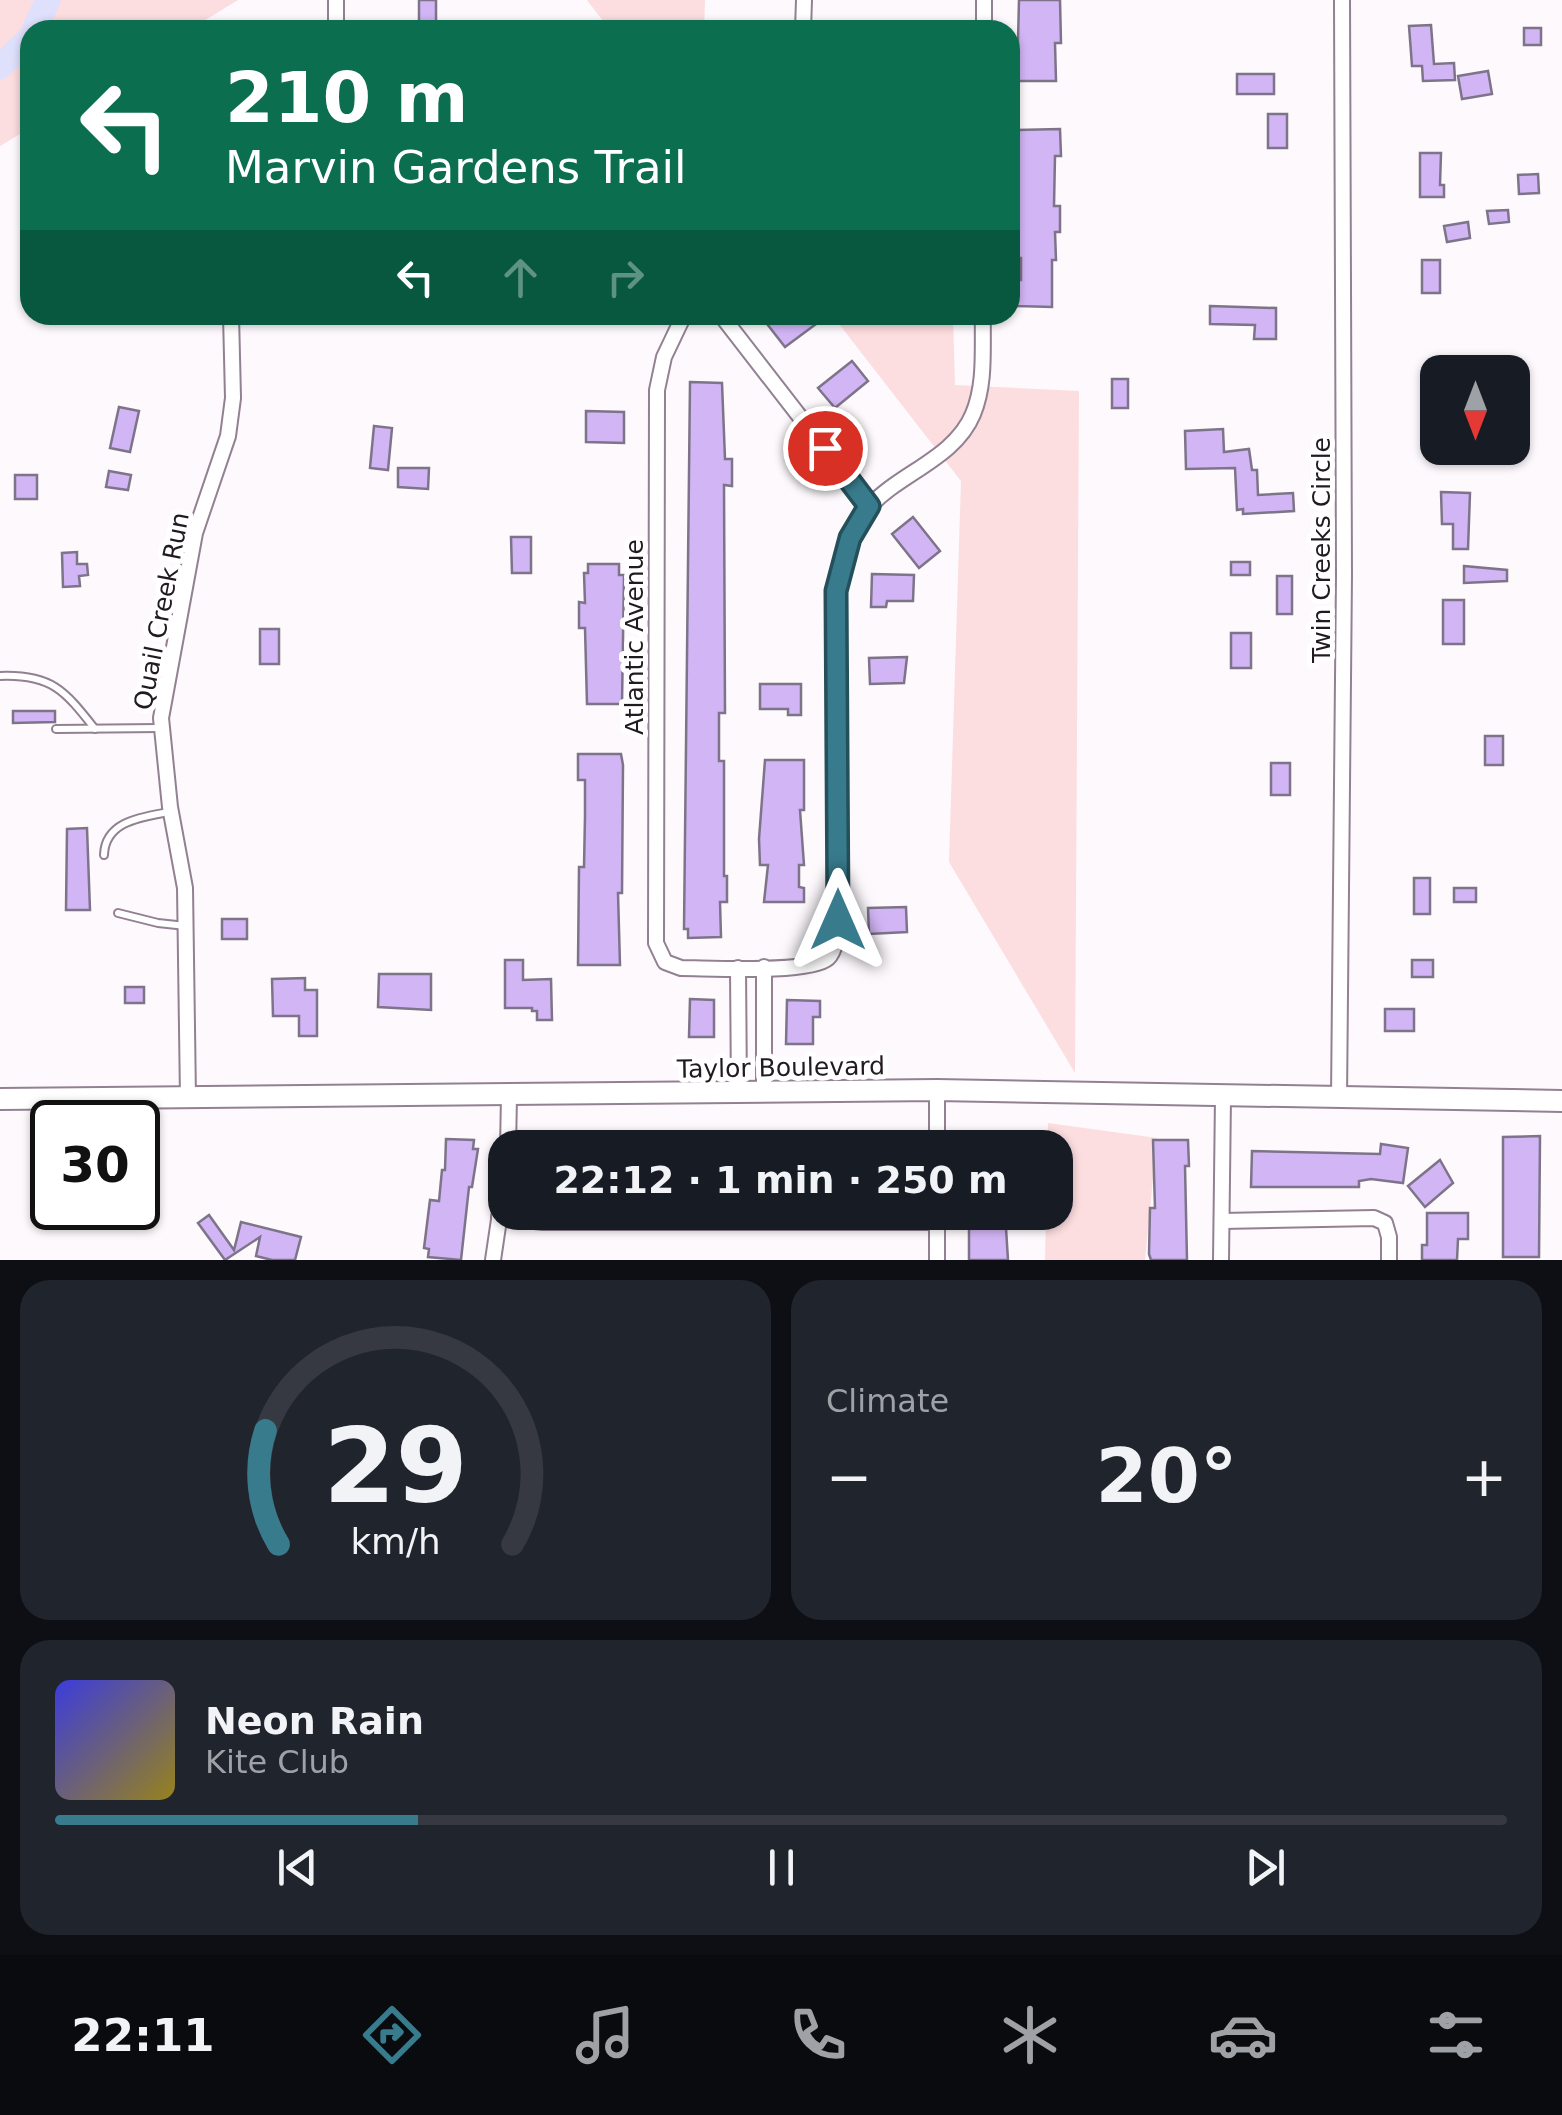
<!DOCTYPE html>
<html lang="en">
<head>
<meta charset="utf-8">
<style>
	body { margin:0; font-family:"DejaVu Sans",sans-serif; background:#20242c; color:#f1f3f6; height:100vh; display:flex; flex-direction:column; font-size:38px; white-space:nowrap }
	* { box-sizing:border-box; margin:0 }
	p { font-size:32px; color:#9ea1a6 }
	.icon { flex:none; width:55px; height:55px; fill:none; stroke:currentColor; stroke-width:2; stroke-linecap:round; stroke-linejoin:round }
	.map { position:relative; height:1260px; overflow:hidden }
	.side { display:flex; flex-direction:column; gap:20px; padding:20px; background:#0d0f14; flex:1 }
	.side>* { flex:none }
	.guide { position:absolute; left:20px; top:20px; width:1000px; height:305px; border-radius:30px; box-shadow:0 2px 8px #0004; background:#0b6e4f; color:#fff; overflow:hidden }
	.needle { width:65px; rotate:180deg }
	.tools { position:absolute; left:1420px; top:355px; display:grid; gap:20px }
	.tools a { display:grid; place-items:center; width:110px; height:110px; border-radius:20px; background:#171b24; box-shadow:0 2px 8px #0004; font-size:50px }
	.speed { position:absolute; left:30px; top:1100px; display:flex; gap:20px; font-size:50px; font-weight:700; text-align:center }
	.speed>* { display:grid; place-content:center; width:130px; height:130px; border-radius:50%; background:#171b24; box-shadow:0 2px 8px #0004; line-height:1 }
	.speed .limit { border:5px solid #111; border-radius:15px; background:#fff; color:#111 }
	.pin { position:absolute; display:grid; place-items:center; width:85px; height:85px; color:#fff; margin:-42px; border:5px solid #fff; border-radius:50%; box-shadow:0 2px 10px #0007 }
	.me { position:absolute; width:110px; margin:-55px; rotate:0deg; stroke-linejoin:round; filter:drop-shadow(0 0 8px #0008) }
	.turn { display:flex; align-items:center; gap:35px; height:210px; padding:0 40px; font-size:45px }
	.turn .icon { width:130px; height:130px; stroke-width:2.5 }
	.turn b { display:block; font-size:70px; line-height:85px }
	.lanes { display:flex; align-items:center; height:95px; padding:0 40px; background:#0003; justify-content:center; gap:50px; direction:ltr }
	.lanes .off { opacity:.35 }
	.big { font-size:75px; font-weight:700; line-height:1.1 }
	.side .widget { flex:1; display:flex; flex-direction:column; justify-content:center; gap:15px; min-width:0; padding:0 35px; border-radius:30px; background:#20242c }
	.side .dial { align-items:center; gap:0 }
	.dial svg { height:260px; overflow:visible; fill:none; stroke:#363941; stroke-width:7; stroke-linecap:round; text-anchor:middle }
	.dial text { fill:#f1f3f6; stroke:none }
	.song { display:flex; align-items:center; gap:30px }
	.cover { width:120px; height:120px; border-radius:15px; background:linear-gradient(135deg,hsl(240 70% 55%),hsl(50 70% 35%)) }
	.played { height:10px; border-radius:5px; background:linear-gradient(90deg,#387b8c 25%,#363941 25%) }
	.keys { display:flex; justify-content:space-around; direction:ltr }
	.heat { display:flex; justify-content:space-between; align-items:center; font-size:55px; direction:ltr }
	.side .tiles { flex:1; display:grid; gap:20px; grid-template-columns:1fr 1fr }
	.widget:last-child { grid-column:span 2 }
	.trip { position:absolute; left:488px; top:1130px; width:585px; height:100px; border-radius:30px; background:#171b24; box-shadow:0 2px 8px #0004; font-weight:700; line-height:100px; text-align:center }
	.menu { display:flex; height:160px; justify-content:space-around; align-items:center; background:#090b0e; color:#9ea1a6 }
	.menu .icon { width:70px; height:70px }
	.menu .current { color:#387b8c }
	.menu b { font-size:45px; color:#f1f3f6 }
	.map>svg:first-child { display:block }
	.green { fill:#fcdde0 }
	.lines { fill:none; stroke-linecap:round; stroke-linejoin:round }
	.river { stroke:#dfe0fc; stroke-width:25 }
	.building { fill:#d2b5f5; stroke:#7d7489; stroke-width:2.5 }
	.lane-casing { stroke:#938192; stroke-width:10 }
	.street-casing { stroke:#938192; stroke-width:18 }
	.secondary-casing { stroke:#938192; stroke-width:24 }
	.lane { stroke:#fff; stroke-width:6 }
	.street { stroke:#fff; stroke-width:14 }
	.secondary { stroke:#fff; stroke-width:20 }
	.route-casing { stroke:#24505b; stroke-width:25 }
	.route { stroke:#387b8c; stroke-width:18 }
	.labels { text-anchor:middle; stroke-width:10; stroke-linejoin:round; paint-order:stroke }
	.street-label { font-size:25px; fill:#211a21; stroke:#fff }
</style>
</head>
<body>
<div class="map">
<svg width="1562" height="1260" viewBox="0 0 1562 1260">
	<rect width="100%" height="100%" fill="#fdf9fd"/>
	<g class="green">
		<polygon points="0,0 238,0 189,30 30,30 30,128 0,146"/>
		<polygon points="587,0 705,0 704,30 610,30"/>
		<polygon points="832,315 953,315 955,385 1079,391 1075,1073 949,862 961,481"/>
		<polygon points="1048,1123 1157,1138 1145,1260 1045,1260 1046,1213 1055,1212 1055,1148 1047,1147"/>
	</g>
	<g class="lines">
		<g class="river">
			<polyline points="34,30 48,0"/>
			<polyline points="0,67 30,37"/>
		</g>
	</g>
	<g class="building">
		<rect x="419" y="0" width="17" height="22"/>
		<polygon points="1019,0 1060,0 1061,43 1055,43 1056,81 1017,81"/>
		<polygon points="1431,25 1434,64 1454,63 1455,80 1423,81 1422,66 1412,66 1409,26"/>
		<rect x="1524" y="28" width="17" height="17"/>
		<polygon points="1488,71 1492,94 1462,99 1458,76"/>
		<rect x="1237" y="74" width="37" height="20"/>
		<rect x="1268" y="114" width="19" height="34"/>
		<polygon points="1060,129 1061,156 1055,156 1054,206 1060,206 1060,232 1055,232 1056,260 1052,260 1052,307 1017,306 1017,280 1021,280 1021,258 1016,258 1017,130"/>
		<polygon points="1420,153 1441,153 1440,185 1444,185 1444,197 1420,197"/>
		<polygon points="1538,174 1539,193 1519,194 1518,175"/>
		<polygon points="1508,210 1509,222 1489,224 1487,211"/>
		<polygon points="1468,222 1470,238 1447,242 1444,226"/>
		<rect x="1422" y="260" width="18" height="33"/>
		<polygon points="1210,306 1276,308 1276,339 1254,339 1255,325 1210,324"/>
		<polygon points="760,315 809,315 816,324 785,347"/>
		<polygon points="852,361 868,381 835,408 818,388"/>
		<rect x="1112" y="379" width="16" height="29"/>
		<polygon points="690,382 722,383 725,459 732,459 732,486 724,485 725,713 719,713 719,761 724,761 724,876 727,876 727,902 720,902 721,937 688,938 688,929 684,929"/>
		<polygon points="119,407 139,411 130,452 110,448"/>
		<polygon points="586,411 624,412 624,443 586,442"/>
		<polygon points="374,426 392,428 388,470 370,468"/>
		<polygon points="1223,429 1224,452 1249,449 1252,470 1257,470 1258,495 1293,493 1294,511 1243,514 1243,509 1237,510 1235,468 1186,469 1185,431"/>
		<polygon points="398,468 429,468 428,489 398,487"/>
		<polygon points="109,471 131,475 128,490 106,487"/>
		<rect x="15" y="475" width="22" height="24"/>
		<polygon points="1441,492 1470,493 1468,549 1453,549 1453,524 1442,524"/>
		<polygon points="913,517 940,551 919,568 892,534"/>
		<polygon points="511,537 531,537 531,573 512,573"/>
		<polygon points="77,552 77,564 87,564 88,575 79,576 80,586 63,587 62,553"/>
		<rect x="1231" y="562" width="19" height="13"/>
		<polygon points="588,564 619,564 619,575 624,575 622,704 587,704 585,628 579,628 579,602 585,603 584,573 588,573"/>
		<polygon points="1464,566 1507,570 1507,581 1464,583"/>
		<polygon points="872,574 914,575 913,601 887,601 886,607 871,607"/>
		<rect x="1277" y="576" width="15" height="38"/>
		<rect x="1443" y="600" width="21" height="44"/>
		<rect x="260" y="629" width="19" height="35"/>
		<rect x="1231" y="633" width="20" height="35"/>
		<polygon points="907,657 904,683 870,684 869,658"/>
		<polygon points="760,684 801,684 801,715 788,715 788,709 760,709"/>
		<polygon points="13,711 55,711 55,722 13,723"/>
		<rect x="1485" y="736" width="18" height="29"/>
		<polygon points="578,754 621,754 623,765 622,893 618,893 620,965 578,965 579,867 584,867 585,816 585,780 578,780"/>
		<polygon points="765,760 804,760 804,810 800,810 804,865 799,865 799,887 804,888 804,902 764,902 768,865 760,865 759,839"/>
		<rect x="1271" y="763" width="19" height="32"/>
		<polygon points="87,828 90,910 66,910 67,829"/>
		<rect x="1414" y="878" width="16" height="36"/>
		<rect x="1454" y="888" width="22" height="14"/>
		<polygon points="906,907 907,932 869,934 868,908"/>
		<rect x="222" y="919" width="25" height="20"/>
		<polygon points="505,960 523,960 523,980 551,979 552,1020 537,1020 537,1011 532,1011 532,1008 505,1008"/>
		<rect x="1412" y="960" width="21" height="17"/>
		<polygon points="379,974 431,974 431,1010 378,1007"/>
		<polygon points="305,978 305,990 317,990 317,1036 299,1036 299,1016 273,1016 272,979"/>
		<rect x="125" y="987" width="19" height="16"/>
		<polygon points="690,999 714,1000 714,1037 689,1037"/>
		<polygon points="787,1000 820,1001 820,1017 813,1017 813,1044 786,1044"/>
		<rect x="1385" y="1009" width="29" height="22"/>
		<rect x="968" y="1136" width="39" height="12"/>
		<polygon points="1540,1136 1539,1257 1503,1257 1503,1137"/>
		<polygon points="446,1139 474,1140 473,1149 478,1149 472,1187 469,1187 461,1260 428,1257 429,1249 424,1248 430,1200 439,1201 442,1170 445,1170"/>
		<polygon points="1153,1140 1188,1140 1189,1166 1185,1166 1187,1260 1151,1260 1149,1254 1150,1208 1155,1208"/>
		<polygon points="1381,1144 1408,1148 1403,1183 1371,1179 1359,1181 1359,1187 1251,1187 1252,1151 1380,1154"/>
		<polygon points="1440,1160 1453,1183 1425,1207 1408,1186"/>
		<polygon points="969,1212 1005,1212 1008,1260 969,1260"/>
		<polygon points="1427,1213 1468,1213 1468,1239 1458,1239 1457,1260 1422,1260 1422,1245 1427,1245"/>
		<polygon points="209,1215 234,1250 241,1222 301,1237 295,1260 272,1260 256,1256 260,1237 225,1260 198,1223"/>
	</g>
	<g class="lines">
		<g class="lane-casing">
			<g id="lane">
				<path d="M0,676C52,674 65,691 95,729"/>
				<polyline points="56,729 160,728"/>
				<path d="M104,855C105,821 142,817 169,812"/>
				<polyline points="118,913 158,923 186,926"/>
			</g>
		</g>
		<g class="street-casing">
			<g id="street">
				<polyline points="336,30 336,0"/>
				<polyline points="803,30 804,0"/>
				<polyline points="984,30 984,0"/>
				<path d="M684,315L664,357L657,390L656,943L665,962L681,968C710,968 810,974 828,958C837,949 836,932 837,920L836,591C844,563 849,528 870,506C900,473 955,458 973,414C986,383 982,348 983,315"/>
				<polyline points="721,315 869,506"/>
				<polyline points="764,967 764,1092"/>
				<polyline points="738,968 739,1093"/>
				<polyline points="188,1098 185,888 170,807 161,718 195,533 228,436 233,398 231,315"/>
				<polyline points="1339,1099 1344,575 1342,0"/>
				<polyline points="508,1148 509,1096"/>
				<polyline points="937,1148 937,1090"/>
				<polyline points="499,1217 543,1222 937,1222"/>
				<polyline points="1222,1221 1374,1218 1385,1223 1389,1237 1389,1260"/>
				<polyline points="493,1260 505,1179"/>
				<polyline points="937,1260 937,1216"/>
				<polyline points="1221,1260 1223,1097"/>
			</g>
		</g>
		<g class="secondary-casing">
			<polyline id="secondary" points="0,1099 937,1090 1562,1101"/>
		</g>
		<use href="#lane" class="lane"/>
		<use href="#street" class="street"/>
		<use href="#secondary" class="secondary"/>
	</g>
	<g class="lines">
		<g class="route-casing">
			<polyline id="route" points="825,448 869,506 850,538 836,591 838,920"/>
		</g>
		<use href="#route" class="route"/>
	</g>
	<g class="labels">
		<g class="street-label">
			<text transform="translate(1321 550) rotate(-90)" y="9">Twin Creeks Circle</text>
			<text transform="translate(161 611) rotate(-79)" y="9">Quail Creek Run</text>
			<text transform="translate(634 637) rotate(-90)" y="9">Atlantic Avenue</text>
			<text transform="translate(781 1067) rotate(-1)" y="9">Taylor Boulevard</text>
		</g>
	</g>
</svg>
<div class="tools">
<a><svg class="needle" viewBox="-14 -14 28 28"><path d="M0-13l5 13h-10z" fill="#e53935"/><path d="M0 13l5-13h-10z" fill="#9ea1a6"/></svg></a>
</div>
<div class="speed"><div class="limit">30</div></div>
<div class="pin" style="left:825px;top:448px;background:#d93025"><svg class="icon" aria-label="arrive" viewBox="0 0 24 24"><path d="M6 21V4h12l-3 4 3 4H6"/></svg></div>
<svg class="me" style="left:838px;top:920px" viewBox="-20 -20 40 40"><path d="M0-17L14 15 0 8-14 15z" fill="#387b8c" stroke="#fff" stroke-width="4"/></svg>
<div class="trip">22:12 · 1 min · 250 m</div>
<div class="guide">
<div class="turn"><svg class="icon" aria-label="left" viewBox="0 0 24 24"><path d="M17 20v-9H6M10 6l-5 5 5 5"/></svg><div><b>210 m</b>Marvin Gardens Trail</div></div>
<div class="lanes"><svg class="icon" aria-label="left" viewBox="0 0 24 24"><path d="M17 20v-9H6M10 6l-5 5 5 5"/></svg><svg class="icon off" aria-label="ahead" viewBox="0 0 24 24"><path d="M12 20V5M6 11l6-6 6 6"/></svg><svg class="icon off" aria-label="right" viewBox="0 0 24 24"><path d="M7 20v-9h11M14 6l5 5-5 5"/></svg></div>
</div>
</div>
<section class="side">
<div class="tiles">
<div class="widget dial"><svg viewBox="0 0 100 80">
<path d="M14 69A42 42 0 1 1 86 69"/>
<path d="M14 69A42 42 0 0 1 10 34" stroke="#387b8c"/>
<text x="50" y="56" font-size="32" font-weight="700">29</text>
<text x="50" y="72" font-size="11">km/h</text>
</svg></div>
<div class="widget"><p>Climate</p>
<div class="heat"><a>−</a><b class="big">20°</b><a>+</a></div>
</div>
<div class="widget">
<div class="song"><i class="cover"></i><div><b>Neon Rain</b><p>Kite Club</p></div></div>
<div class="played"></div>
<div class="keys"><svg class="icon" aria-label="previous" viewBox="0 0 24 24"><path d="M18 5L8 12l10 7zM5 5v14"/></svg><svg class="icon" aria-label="pause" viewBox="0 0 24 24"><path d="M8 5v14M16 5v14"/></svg><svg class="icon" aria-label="next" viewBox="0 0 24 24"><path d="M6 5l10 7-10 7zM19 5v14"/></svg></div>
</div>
</div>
</section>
<nav class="menu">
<b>22:11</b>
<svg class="icon current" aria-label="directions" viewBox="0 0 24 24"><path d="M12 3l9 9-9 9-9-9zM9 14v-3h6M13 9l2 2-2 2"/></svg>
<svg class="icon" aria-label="music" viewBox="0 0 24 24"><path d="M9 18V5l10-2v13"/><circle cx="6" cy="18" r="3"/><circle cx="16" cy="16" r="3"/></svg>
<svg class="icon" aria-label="phone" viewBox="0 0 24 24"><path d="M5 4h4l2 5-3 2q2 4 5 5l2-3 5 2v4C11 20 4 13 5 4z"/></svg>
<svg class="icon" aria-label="climate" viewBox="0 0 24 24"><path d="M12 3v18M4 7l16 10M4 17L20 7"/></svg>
<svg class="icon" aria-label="car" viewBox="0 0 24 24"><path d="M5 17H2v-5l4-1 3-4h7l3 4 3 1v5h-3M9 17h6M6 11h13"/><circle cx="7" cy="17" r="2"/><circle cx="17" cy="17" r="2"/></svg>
<svg class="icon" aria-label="filters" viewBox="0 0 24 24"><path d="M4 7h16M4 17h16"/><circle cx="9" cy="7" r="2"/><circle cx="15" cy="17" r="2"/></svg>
</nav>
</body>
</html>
